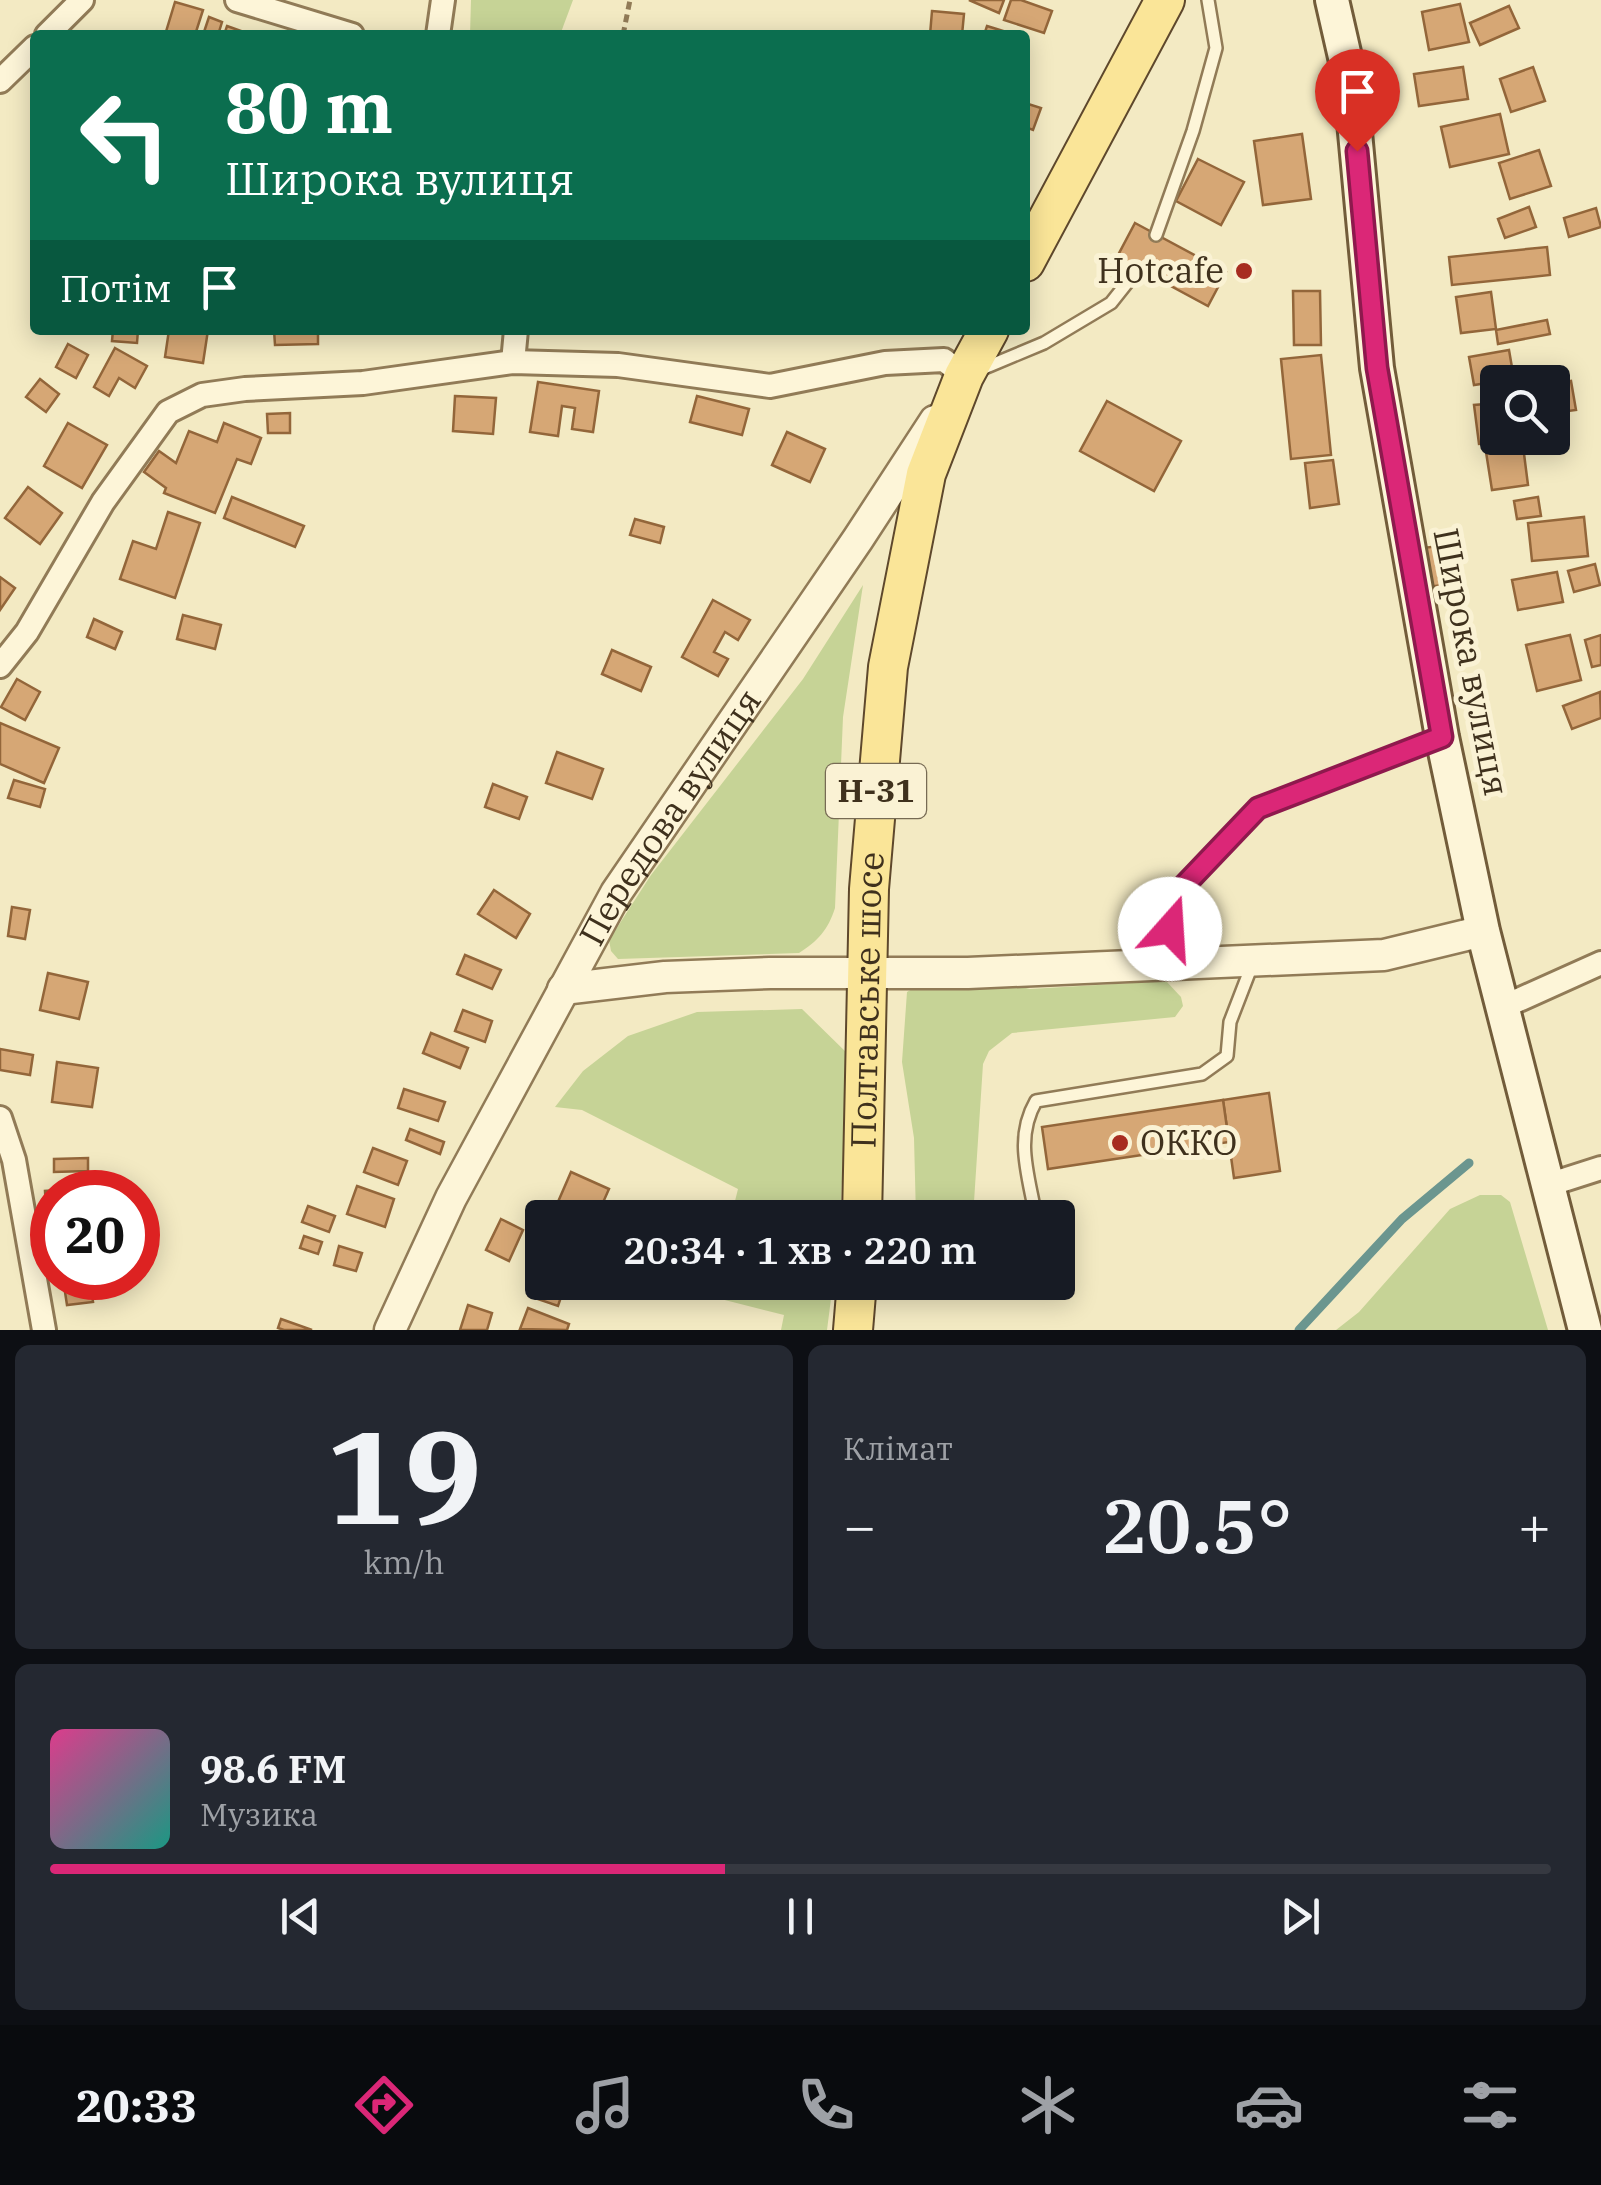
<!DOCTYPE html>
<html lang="uk">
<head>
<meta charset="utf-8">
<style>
	body { margin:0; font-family:"IBM Plex Serif",serif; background:#242831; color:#f1f3f6; height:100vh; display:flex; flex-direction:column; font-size:38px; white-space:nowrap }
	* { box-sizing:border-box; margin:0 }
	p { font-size:32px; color:#9ea1a6 }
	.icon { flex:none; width:55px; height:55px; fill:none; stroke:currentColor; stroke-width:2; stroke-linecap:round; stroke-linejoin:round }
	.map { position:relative; height:1330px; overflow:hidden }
	.panel { display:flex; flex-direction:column; gap:15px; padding:15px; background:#0d0f14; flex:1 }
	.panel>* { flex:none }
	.hud { position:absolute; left:30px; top:30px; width:1000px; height:305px; border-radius:10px; box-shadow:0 5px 25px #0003; background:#0b6e4f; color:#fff; overflow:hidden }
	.tools { position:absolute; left:1480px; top:365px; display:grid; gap:20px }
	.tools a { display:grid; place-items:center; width:90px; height:90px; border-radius:10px; background:#171b24; box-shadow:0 5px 25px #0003; font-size:50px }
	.speed { position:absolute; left:30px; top:1170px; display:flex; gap:20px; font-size:50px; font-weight:700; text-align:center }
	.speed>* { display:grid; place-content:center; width:130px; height:130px; border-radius:50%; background:#171b24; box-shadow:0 5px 25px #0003; line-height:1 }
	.speed .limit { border:15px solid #d22; background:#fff; color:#111 }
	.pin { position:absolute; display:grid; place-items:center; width:85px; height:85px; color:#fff; margin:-102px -42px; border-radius:50% 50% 50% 0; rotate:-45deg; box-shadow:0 0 10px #0007 }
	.pin .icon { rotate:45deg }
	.me { position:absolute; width:110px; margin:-55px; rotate:19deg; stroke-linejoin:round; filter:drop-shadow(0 0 8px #0008) }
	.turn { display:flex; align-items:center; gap:35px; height:210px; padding:0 30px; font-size:45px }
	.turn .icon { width:130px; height:130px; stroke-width:2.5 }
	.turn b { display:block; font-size:70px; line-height:85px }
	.then { display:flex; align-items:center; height:95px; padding:0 30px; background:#0003; gap:20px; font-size:38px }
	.big { font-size:75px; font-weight:600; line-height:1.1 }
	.panel .widget { flex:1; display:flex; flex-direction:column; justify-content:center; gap:15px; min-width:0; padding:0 35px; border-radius:15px; background:#242831 }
	.panel .dial { align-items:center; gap:0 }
	.dial b { font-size:130px; line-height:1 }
	.song { display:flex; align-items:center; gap:30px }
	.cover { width:120px; height:120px; border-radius:15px; background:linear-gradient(135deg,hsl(330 70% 55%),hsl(170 70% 35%)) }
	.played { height:10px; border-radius:5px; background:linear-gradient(90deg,#db2777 45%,#363941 45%) }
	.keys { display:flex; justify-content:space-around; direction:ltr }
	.heat { display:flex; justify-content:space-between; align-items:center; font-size:55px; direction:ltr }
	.panel .tiles { flex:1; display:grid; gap:15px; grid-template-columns:1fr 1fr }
	.widget:last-child { grid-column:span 2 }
	.trip { position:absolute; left:525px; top:1200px; width:550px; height:100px; border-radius:10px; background:#171b24; box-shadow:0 5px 25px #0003; font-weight:600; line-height:100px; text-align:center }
	.tabs { display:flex; height:160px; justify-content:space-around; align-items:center; background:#090b0e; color:#9ea1a6 }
	.tabs .icon { width:70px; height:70px }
	.tabs .selected { color:#db2777 }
	.tabs b { font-size:45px; color:#f1f3f6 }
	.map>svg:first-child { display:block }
	.green { fill:#c6d396 }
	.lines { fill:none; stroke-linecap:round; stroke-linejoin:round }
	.stream { stroke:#6b968f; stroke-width:9 }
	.building { fill:#d6a775; stroke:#93663a; stroke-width:2.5 }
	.service-casing { stroke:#917b57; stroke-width:16 }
	.minor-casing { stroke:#917b57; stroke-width:28 }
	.tertiary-casing { stroke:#917b57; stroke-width:35 }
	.secondary-casing { stroke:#725c3a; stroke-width:38 }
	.primary-casing { stroke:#5e482c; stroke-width:42 }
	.path { stroke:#917b57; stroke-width:5; stroke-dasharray:8 5; stroke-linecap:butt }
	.service { stroke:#fdf5d8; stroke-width:11 }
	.minor { stroke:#fdf5d8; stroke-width:22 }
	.tertiary { stroke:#fdf5d8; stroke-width:30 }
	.secondary { stroke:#fdf5d8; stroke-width:32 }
	.primary { stroke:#fae598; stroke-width:38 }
	.route-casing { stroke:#8e194d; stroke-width:25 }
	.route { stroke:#db2777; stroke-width:18 }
	.poi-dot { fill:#a72c20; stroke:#faf2d4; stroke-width:4 }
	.labels { text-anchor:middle; stroke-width:10; stroke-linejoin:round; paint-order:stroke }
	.shield { fill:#faf2d4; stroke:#776b54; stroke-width:2.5 }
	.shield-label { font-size:32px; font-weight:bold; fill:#3f311d }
	.poi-label { font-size:35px; fill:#3f311d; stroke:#faf2d4; text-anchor:end }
	.street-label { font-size:35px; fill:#3f311d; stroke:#faf2d4 }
</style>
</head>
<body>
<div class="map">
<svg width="1601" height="1330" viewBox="0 0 1601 1330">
	<rect width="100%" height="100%" fill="#f3eac3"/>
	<g class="green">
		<polygon points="471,0 573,0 560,35 470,35"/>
		<path d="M863,585L843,717L835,908C828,930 818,941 799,953L618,959L611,951L609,940L651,875L803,679Z"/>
		<polygon points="970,974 1030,989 1166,981 1181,997 1183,1006 1175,1017 1012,1033 989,1051 983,1064 973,1217 916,1217 914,1138 902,1062 907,992 931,978"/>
		<polygon points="802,1009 849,1055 840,1217 731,1217 738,1189 582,1110 555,1107 583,1071 628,1036 697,1012"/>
		<polygon points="1480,1195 1501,1195 1510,1202 1548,1330 1336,1330 1359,1312 1450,1209"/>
		<polygon points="713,1283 833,1283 827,1330 781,1330 784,1315 709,1296"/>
	</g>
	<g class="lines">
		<polyline class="stream" points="1299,1330 1402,1219 1469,1163"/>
	</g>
	<g class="building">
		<polygon points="969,0 1004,0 999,13"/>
		<polygon points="1011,0 1021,0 1052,11 1044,33 1004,20"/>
		<polygon points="175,2 203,10 195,35 165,35"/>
		<polygon points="1460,4 1469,42 1429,50 1422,12"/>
		<polygon points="1509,6 1519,28 1480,45 1470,23"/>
		<polygon points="932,11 964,14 962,35 930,35"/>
		<polygon points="209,17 222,22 218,35 203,35"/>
		<polygon points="227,26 252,35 224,35"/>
		<polygon points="987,26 1016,35 984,35"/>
		<polygon points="1463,67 1468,99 1419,106 1414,74"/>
		<polygon points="1533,67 1545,101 1511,112 1500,79"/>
		<polygon points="1025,103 1041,108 1033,130 1025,127"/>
		<polygon points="1500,114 1509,154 1450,167 1441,127"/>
		<polygon points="1302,134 1311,199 1263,205 1254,141"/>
		<polygon points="1539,150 1551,186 1510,199 1499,163"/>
		<polygon points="1198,159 1244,182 1221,225 1176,201"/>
		<polygon points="1529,207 1536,227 1505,238 1498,219"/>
		<polygon points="1596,208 1601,227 1569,237 1564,218"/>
		<polygon points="1135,223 1226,272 1208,306 1117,257"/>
		<polygon points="1547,247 1550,275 1452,285 1449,257"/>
		<polygon points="1293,291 1320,291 1321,345 1294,345"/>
		<polygon points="1491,292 1496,329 1461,333 1456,297"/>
		<polygon points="1547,320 1550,334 1498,344 1496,330"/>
		<polygon points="113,330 138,330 137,343 112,341"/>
		<polygon points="169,330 208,330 203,363 165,357"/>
		<polygon points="274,330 318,330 318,344 275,345"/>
		<polygon points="68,344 88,355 76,378 56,367"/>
		<polygon points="115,348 147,366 135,388 119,378 109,396 94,387"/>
		<polygon points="1509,350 1514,379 1474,385 1469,357"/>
		<polygon points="1321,355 1331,455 1291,459 1281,359"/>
		<polygon points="40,379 59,394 46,412 26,397"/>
		<polygon points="1571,381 1576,410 1552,413 1552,384"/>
		<polygon points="538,382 599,391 593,432 572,429 575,408 562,406 558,436 530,432"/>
		<polygon points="455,396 496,398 493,434 453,431"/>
		<polygon points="697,396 749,409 742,435 690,422"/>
		<polygon points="1107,401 1181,441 1154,491 1080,451"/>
		<polygon points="1498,403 1498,438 1509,438 1509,441 1479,444 1474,405"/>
		<polygon points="290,413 290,433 268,433 267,414"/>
		<polygon points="68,423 107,445 82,488 44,466"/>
		<polygon points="224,423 261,438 251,464 237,459 215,513 164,493 166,488 144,472 159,451 176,463 189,431 217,442"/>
		<polygon points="787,432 825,449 810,482 772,465"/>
		<polygon points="1523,446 1528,485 1492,490 1486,452"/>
		<polygon points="1333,460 1339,504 1310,508 1305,463"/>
		<polygon points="28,487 62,513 40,544 5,518"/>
		<polygon points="232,497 304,526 295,547 224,518"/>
		<polygon points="1538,497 1541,516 1517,519 1514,501"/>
		<polygon points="168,512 200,523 175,598 120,579 133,541 156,549"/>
		<polygon points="1584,517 1588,556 1532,561 1528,523"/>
		<polygon points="635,519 664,527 660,543 630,535"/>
		<polygon points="1459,544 1463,583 1426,587 1422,548"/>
		<polygon points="1595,564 1600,585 1574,592 1568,571"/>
		<polygon points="1557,572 1563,602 1518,610 1512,580"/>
		<polygon points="0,577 15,588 0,610"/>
		<polygon points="713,600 750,620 738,640 725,632 714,652 728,659 718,676 682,657"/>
		<polygon points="183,615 221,625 215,649 177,639"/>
		<polygon points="94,619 122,632 115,649 87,637"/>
		<polygon points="1570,635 1581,680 1537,691 1526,645"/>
		<polygon points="1601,635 1601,665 1592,667 1585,640"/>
		<polygon points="612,650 651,667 641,691 602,674"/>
		<polygon points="17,679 40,692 25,720 1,707"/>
		<polygon points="1600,692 1601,718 1572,729 1563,706"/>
		<polygon points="0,723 59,748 44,783 0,764"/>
		<polygon points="557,752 603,769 592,799 546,783"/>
		<polygon points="14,780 45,789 40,807 8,798"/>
		<polygon points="493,784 527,797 519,819 485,807"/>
		<polygon points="494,890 530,914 516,938 478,914"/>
		<polygon points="12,907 30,910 25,939 8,936"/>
		<polygon points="465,955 501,970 492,989 457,974"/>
		<polygon points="48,973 88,982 79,1019 40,1010"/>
		<polygon points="463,1010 492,1021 485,1042 455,1031"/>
		<polygon points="431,1033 468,1048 460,1068 423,1053"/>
		<polygon points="0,1049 33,1055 30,1075 0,1070"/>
		<polygon points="57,1062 98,1068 92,1107 52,1102"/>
		<polygon points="404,1089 445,1102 438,1121 398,1108"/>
		<polygon points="1269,1093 1280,1171 1234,1178 1223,1100"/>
		<polygon points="1223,1100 1229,1142 1048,1169 1042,1127"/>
		<polygon points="410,1129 444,1142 440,1154 406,1140"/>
		<polygon points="373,1148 407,1161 398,1185 364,1172"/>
		<polygon points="88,1158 88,1171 54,1172 54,1159"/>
		<polygon points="571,1172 609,1189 597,1216 600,1218 551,1218"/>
		<polygon points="357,1186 394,1199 385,1227 347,1214"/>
		<polygon points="87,1188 87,1192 52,1192 52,1224 47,1225 45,1191"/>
		<polygon points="308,1206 335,1216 329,1232 302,1222"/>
		<polygon points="501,1219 523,1230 509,1261 486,1250"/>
		<polygon points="304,1236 322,1242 318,1254 300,1248"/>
		<polygon points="339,1246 362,1253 356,1271 334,1265"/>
		<polygon points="536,1275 542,1277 542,1282 565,1285 558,1306 529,1296"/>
		<polygon points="90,1278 93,1302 67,1305 63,1279"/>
		<polygon points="468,1305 492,1313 487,1330 460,1330"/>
		<polygon points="528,1308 569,1324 567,1330 520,1329"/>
		<polygon points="281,1319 312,1330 284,1330 278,1328"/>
	</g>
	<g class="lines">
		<g class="service-casing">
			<g id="service">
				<polyline points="1156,235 1193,131 1216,48 1208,0"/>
				<polyline points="977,371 1044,343 1111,303 1138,269"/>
				<polyline points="1163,962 1178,892 1258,808 1438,738"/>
				<path d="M1036,1218C1029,1176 1014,1139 1036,1101L1202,1074L1227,1056L1230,1022L1252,965"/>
			</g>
		</g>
		<g class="minor-casing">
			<g id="minor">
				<polyline points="237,0 352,35"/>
				<polyline points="47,35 82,0"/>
				<polyline points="438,35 443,0"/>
				<polyline points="0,81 35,47"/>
				<polyline points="513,362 516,330"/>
				<polyline points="0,666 27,632 103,502 168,412 202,395 245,389 363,383 513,362 618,365 770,386 885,363 944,360 964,376"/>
				<polyline points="1503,1007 1601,963"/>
				<polyline points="0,1118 14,1160 44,1330"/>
				<polyline points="1548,1185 1601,1168"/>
			</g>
		</g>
		<g class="tertiary-casing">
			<g id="tertiary">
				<polyline points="563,989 665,977 770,973 968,973 1384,955 1483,931"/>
				<path id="s1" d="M390,1330L451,1198L616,893L858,539L935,421"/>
			</g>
		</g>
		<g class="secondary-casing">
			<polyline id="secondary" points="1332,0 1350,79 1377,368 1442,737 1483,931 1585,1330"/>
		</g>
		<g class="primary-casing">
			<g id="primary">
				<polyline points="1025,262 1165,0"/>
				<path id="s2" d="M862,1218L869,889L888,667L926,474L964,376L989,330"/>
				<polyline points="853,1330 857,1282"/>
			</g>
		</g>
		<polyline class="path" points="623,35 630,0"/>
		<use href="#service" class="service"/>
		<use href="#minor" class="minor"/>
		<use href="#tertiary" class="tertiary"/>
		<use href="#secondary" class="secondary"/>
		<use href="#primary" class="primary"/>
	</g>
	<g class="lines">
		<g class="route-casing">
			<polyline id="route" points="1170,929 1178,892 1258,808 1442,737 1377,368 1357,151"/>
		</g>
		<use href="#route" class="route"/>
	</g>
	<g class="poi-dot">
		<circle cx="1244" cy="271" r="10"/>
		<circle cx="1120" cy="1143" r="10"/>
	</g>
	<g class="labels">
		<rect class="shield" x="826" y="764" width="100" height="54" rx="8"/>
		<g class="shield-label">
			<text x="876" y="802">Н-31</text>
		</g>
		<g class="poi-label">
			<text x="1224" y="283">Hotcafe</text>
			<text x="1140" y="1155" text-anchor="start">ОККО</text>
		</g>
		<g class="street-label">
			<text transform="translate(1471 662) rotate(79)" y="12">Широка вулиця</text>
			<text dy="12" stroke="none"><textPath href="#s1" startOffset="585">Передова вулиця</textPath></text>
			<text dy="12" stroke="none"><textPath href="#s2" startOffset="218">Полтавське шосе</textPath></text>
		</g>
	</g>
</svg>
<div class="tools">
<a><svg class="icon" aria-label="search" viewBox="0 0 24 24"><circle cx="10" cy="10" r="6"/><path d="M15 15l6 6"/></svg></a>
</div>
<div class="speed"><div class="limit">20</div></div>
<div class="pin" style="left:1357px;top:151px;background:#d93025"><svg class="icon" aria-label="arrive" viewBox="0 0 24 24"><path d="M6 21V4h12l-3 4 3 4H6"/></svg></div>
<svg class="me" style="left:1170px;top:929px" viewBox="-20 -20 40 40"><circle r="19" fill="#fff"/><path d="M0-13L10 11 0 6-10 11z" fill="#db2777"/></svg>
<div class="trip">20:34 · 1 хв · 220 m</div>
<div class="hud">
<div class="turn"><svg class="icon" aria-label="left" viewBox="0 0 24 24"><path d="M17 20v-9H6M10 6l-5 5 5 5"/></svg><div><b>80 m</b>Широка вулиця</div></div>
<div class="then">Потім<svg class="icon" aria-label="arrive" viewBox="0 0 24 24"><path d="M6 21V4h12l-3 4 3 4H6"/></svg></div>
</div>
</div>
<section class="panel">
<div class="tiles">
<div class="widget dial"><b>19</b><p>km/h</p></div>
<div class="widget"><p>Клімат</p>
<div class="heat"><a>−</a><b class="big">20.5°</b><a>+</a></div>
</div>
<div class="widget">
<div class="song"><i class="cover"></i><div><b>98.6 FM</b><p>Музика</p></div></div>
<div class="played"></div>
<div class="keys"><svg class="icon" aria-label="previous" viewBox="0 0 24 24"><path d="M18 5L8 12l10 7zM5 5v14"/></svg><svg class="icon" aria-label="pause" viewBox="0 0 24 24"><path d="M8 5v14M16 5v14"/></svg><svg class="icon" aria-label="next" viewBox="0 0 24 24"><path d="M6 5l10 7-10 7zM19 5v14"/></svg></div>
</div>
</div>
</section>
<nav class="tabs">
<b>20:33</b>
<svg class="icon selected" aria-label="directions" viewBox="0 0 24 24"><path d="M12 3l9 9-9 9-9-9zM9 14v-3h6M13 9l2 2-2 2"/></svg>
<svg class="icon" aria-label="music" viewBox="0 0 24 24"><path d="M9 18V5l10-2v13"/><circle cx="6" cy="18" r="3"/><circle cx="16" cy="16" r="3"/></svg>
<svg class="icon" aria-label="phone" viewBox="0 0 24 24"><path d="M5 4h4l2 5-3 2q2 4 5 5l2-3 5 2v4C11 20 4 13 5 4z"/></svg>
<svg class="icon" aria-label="climate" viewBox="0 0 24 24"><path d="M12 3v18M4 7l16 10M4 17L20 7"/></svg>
<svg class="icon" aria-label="car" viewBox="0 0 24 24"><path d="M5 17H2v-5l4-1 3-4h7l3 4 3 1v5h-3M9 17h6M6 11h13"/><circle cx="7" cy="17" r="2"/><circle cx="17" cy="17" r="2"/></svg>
<svg class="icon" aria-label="filters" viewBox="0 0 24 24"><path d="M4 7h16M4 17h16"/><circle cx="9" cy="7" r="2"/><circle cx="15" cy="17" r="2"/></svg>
</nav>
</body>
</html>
